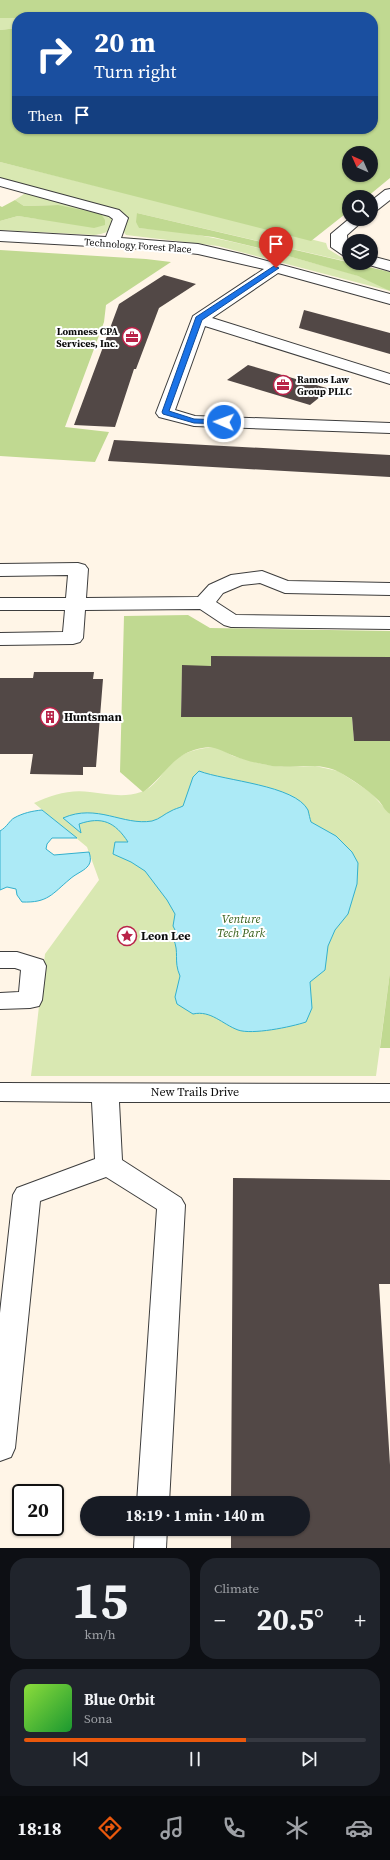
<!DOCTYPE html>
<html lang="en">
<head>
<meta charset="utf-8">
<style>
	body { margin:0; font-family:"Source Serif 4",serif; background:#20242c; color:#f1f3f6; height:100vh; display:flex; flex-direction:column; font-size:15px; white-space:nowrap }
	* { box-sizing:border-box; margin:0 }
	p { font-size:13px; color:#9ea1a6 }
	.icon { flex:none; width:22px; height:22px; fill:none; stroke:currentColor; stroke-width:2; stroke-linecap:round; stroke-linejoin:round }
	.map { position:relative; height:1548px; overflow:hidden }
	.sheet { display:flex; flex-direction:column; gap:10px; padding:10px; background:#0d0f14; flex:1 }
	.sheet>* { flex:none }
	.top-card { position:absolute; left:12px; top:12px; width:366px; height:122px; border-radius:16px; box-shadow:0 1px 3px #0004; background:#1a4fa0; color:#fff; overflow:hidden }
	.needle { width:26px; rotate:315deg }
	.buttons { position:absolute; left:342px; top:146px; display:grid; gap:8px }
	.buttons a { display:grid; place-items:center; width:36px; height:36px; border-radius:50%; background:#171b24; box-shadow:0 1px 3px #0004; font-size:20px }
	.speed { position:absolute; left:12px; top:1484px; display:flex; gap:8px; font-size:20px; font-weight:700; text-align:center }
	.speed>* { display:grid; place-content:center; width:52px; height:52px; border-radius:50%; background:#171b24; box-shadow:0 1px 3px #0004; line-height:1 }
	.speed .limit { border:2px solid #111; border-radius:6px; background:#fff; color:#111 }
	.pin { position:absolute; display:grid; place-items:center; width:34px; height:34px; color:#fff; margin:-41px -17px; border-radius:50% 50% 50% 0; rotate:-45deg; box-shadow:0 0 4px #0007 }
	.pin .icon { rotate:45deg }
	.me { position:absolute; width:44px; margin:-22px; rotate:272deg; stroke-linejoin:round; filter:drop-shadow(0 0 3px #0008) }
	.turn { display:flex; align-items:center; gap:14px; height:84px; padding:0 16px; font-size:18px }
	.turn .icon { width:52px; height:52px; stroke-width:2.5 }
	.turn b { display:block; font-size:28px; line-height:34px }
	.then { display:flex; align-items:center; height:38px; padding:0 16px; background:#0003; gap:8px; font-size:15px }
	.big { font-size:30px; font-weight:700; line-height:1.1 }
	.sheet .card { flex:1; display:flex; flex-direction:column; justify-content:center; gap:6px; min-width:0; padding:0 14px; border-radius:16px; background:#20242c }
	.sheet .dial { align-items:center; gap:0 }
	.dial b { font-size:52px; line-height:1 }
	.song { display:flex; align-items:center; gap:12px }
	.cover { width:48px; height:48px; border-radius:6px; background:linear-gradient(135deg,hsl(90 70% 55%),hsl(130 70% 35%)) }
	.played { height:4px; border-radius:2px; background:linear-gradient(90deg,#ea580c 65%,#363941 65%) }
	.keys { display:flex; justify-content:space-around; direction:ltr }
	.heat { display:flex; justify-content:space-between; align-items:center; font-size:22px; direction:ltr }
	.sheet .tiles { flex:1; display:grid; gap:10px; grid-template-columns:1fr 1fr }
	.card:last-child { grid-column:span 2 }
	.trip { position:absolute; left:80px; top:1496px; width:230px; height:40px; border-radius:20px; background:#171b24; box-shadow:0 1px 3px #0004; font-weight:700; line-height:40px; text-align:center }
	.menu { display:flex; height:64px; justify-content:space-around; align-items:center; background:#090b0e; color:#9ea1a6 }
	.menu .icon { width:28px; height:28px }
	.menu .on { color:#ea580c }
	.menu b { font-size:18px; color:#f1f3f6 }
	.map>svg:first-child { display:block }
	.green { fill:#d9e8b2 }
	.forest { fill:#c0d991; fill-rule:evenodd }
	.water { fill:#aceaf6; stroke:#32b0cd }
	.building { fill:#524846 }
	.lines { fill:none; stroke-linecap:round; stroke-linejoin:round }
	.minor-casing { stroke:#3d3d3d; stroke-width:2 }
	.minor { fill:#fff; fill-rule:evenodd }
	.route { fill:#1a73e8; stroke:#114b97 }
	.labels { text-anchor:middle; stroke-width:4; stroke-linejoin:round; paint-order:stroke }
	.far-street-label { font-size:10px; fill:#0a0a0a; stroke:#fff }
	.far-poi-label { font-size:10px; font-weight:bold; fill:#0a0a0a; stroke:#fff; text-anchor:end }
	.poi-label { font-size:12px; font-weight:bold; fill:#0a0a0a; stroke:#fff; text-anchor:start }
	.park-label { font-size:12px; font-style:italic; fill:#38601b; stroke:#fff }
	.street-label { font-size:12px; fill:#0a0a0a; stroke:#fff }
</style>
</head>
<body>
<div class="map">
<svg width="390" height="1548" viewBox="0 0 390 1548">
	<rect width="100%" height="100%" fill="#fff5e7"/>
	<g class="green">
		<polygon points="0,18 17,18 17,28 0,30"/>
		<path d="M0,162L326,243L328,249L349,262L137,213L139,228C199,232 255,246 313,263C339,270 367,276 390,291L218,246L126,235L123,231L127,219L124,214L116,211L0,179Z"/>
		<path d="M24,194H32L109,215L115,219C110,232 108,233 94,235L0,230V221L18,216L38,219L58,205L24,206L15,200Z"/>
		<path d="M216,747L233,756L262,764L282,767L315,766L338,771L370,792L390,814V972L376,1076H31L45,954L99,880L87,847L34,803C51,795 70,789 90,792C107,794 124,798 141,792C154,788 161,775 169,765C180,752 200,748 216,747Z"/>
	</g>
	<g class="forest">
		<path d="M0,0H390V178L367,197H349V211L311,241L0,162V30L17,28V129H261L264,131L267,129H373V17L0,18ZM349,153H371V175H349Z"/>
		<polygon points="15,200 24,206 58,205 101,214 105,220 105,225 94,228 18,216 0,221 0,206 2,207"/>
		<polygon points="137,213 390,272 390,291 358,276 267,250 213,237 139,228 136,222"/>
		<polygon points="0,250 146,259 171,262 106,305 104,322 65,427 109,432 95,462 0,456"/>
		<path d="M188,615L210,628L390,631V657L211,656V666H182L181,716L352,717L354,741H390V814C384,810 383,805 378,800C367,789 353,780 339,772C318,761 294,769 272,766C260,764 246,761 234,756C216,749 214,744 194,750C171,757 162,779 143,792L120,772L124,616Z"/>
		<polygon points="390,972 390,1048 380,1048"/>
	</g>
	<g class="water">
		<path d="M199,771C225,781 295,785 308,810C309,814 310,819 311,822L336,836L352,852L358,863L357,884L348,914L335,930L328,946L325,970L310,982L312,1008L306,1022C291,1027 252,1035 238,1030C222,1024 211,1010 193,1014L177,1004L175,997L180,976C173,960 180,953 173,938L177,934L173,926L175,914L167,900L145,871L131,862L113,854L115,842H128C115,822 102,816 79,824L81,833L63,818C97,803 123,826 152,821C160,819 164,814 171,811C174,809 179,808 183,806L193,777Z"/>
		<path d="M42,810L77,838H52L47,844L46,849L54,855L89,852C95,869 80,870 70,879C52,894 48,903 22,902L17,895L16,889L7,887L0,890V831C7,827 10,820 14,818C23,813 32,811 42,810Z"/>
	</g>
	<g class="building">
		<polygon points="164,275 196,284 159,308 136,369 134,369 115,427 74,425 119,304"/>
		<polygon points="304,310 390,333 390,354 299,328"/>
		<polygon points="248,365 330,389 310,405 227,380"/>
		<polygon points="114,440 390,455 390,477 108,461"/>
		<polygon points="211,656 390,657 390,741 354,741 352,717 181,717 182,665 211,666"/>
		<polygon points="34,672 94,672 93,679 103,679 96,767 83,767 83,775 30,774 33,754 0,754 0,678 33,678"/>
		<polygon points="233,1178 390,1180 390,1284 379,1284 390,1465 390,1548 231,1548 231,1529 303,1529 303,1503 231,1503"/>
	</g>
	<g class="lines">
		<g class="minor-casing">
			<g id="minor">
				<polygon points="0,178 119,210 128,218 121,238 198,244 241,254 390,294 390,304 278,273 212,318 390,374 390,384 205,326 175,410 195,416 390,423 390,433 194,426 159,417 156,413 193,316 264,269 198,254 163,250 0,241 0,231 106,237 113,219 109,216 0,186"/>
				<polygon points="390,189 390,200 376,211 371,212 371,201 385,190"/>
				<polygon points="349,219 365,219 347,235 349,258 344,256 331,247 331,234"/>
				<polygon points="371,256 390,261 390,271 366,264 365,263 371,263"/>
				<polygon points="78,563 85,565 88,569 86,598 198,597 209,585 231,575 262,571 288,581 390,583 390,595 285,593 260,583 242,585 223,593 216,602 236,615 390,617 390,629 231,627 224,625 200,609 85,610 83,638 80,642 73,644 0,645 0,633 63,632 65,610 0,610 0,598 66,598 68,575 0,576 0,564"/>
				<polygon points="0,952 17,952 43,960 46,966 42,1000 39,1006 30,1008 0,1009 0,993 19,992 21,970 15,968 0,968"/>
				<polygon points="0,1083 390,1084 390,1102 119,1102 122,1160 181,1198 185,1205 169,1503 137,1503 157,1209 106,1177 40,1201 15,1448 11,1457 0,1461 0,1313 13,1195 17,1188 95,1159 92,1102 0,1101"/>
				<polygon points="135,1529 167,1529 166,1548 134,1548"/>
			</g>
		</g>
		<use href="#minor" class="minor"/>
	</g>
	<polygon class="route" points="274,266 279,268 202,320 169,411 194,419 224,420 228,422 226,424 194,423 163,414 162,412 196,317"/>
	<defs>
		<g id="office-ring" transform="scale(1)"><circle r="9.5" fill="#fff" stroke="#b92349" stroke-width="1.5"/><path d="M-6-3h4V-5.5h4V-3h4V5H-6ZM-1-4.5V-3h2v-1.5ZM-6 0V1H6V0Z" fill="#b92349"/></g>
		<g id="building-ring" transform="scale(1)"><circle r="9.5" fill="#fff" stroke="#b92349" stroke-width="1.5"/><path d="M-4-6H4V6H1V3H-1V6H-4ZM-2.5-4.3h1.7v1.8h-1.7ZM.8-4.3h1.7v1.8H.8ZM-2.5-1h1.7V.8h-1.7ZM.8-1h1.7V.8H.8Z" fill="#b92349"/></g>
		<g id="sight-ring" transform="scale(1)"><circle r="9.5" fill="#fff" stroke="#b92349" stroke-width="1.5"/><path d="M0-6L1.8-2.2L6-1.7L2.9 1.2L3.7 5.4L0 3.3L-3.7 5.4L-2.9 1.2L-6-1.7L-1.8-2.2Z" fill="#b92349"/></g>
	</defs>
	<g fill-rule="evenodd">
		<use href="#office-ring" x="132" y="337"/>
		<use href="#office-ring" x="283" y="385"/>
		<use href="#building-ring" x="50" y="717"/>
		<use href="#sight-ring" x="127" y="936"/>
	</g>
	<g class="labels">
		<g class="far-street-label">
			<text transform="translate(138 245) rotate(4)" y="4">Technology Forest Place</text>
		</g>
		<g class="far-poi-label">
			<text x="118" y="335">Lomness CPA<tspan x="118" dy="12">Services, Inc.</tspan></text>
			<text x="297" y="383" text-anchor="start">Ramos Law<tspan x="297" dy="12">Group PLLC</tspan></text>
		</g>
		<g class="poi-label">
			<text x="64" y="721">Huntsman</text>
			<text x="141" y="940">Leon Lee</text>
		</g>
		<g class="park-label">
			<text x="241" y="923">Venture<tspan x="241" dy="14">Tech Park</tspan></text>
		</g>
		<g class="street-label">
			<text x="195" y="1096">New Trails Drive</text>
		</g>
	</g>
</svg>
<div class="buttons">
<a><svg class="needle" viewBox="-14 -14 28 28"><path d="M0-13l5 13h-10z" fill="#e53935"/><path d="M0 13l5-13h-10z" fill="#9ea1a6"/></svg></a>
<a><svg class="icon" aria-label="search" viewBox="0 0 24 24"><circle cx="10" cy="10" r="6"/><path d="M15 15l6 6"/></svg></a>
<a><svg class="icon" aria-label="layers" viewBox="0 0 24 24"><path d="M12 4l9 5-9 5-9-5zM3 14l9 5 9-5"/></svg></a>
</div>
<div class="speed"><div class="limit">20</div></div>
<div class="pin" style="left:276px;top:268px;background:#d93025"><svg class="icon" aria-label="arrive" viewBox="0 0 24 24"><path d="M6 21V4h12l-3 4 3 4H6"/></svg></div>
<svg class="me" style="left:224px;top:422px" viewBox="-20 -20 40 40"><circle r="17" fill="#1a73e8" stroke="#fff" stroke-width="3"/><path d="M0-11L8 9 0 5-8 9z" fill="#fff"/></svg>
<div class="trip">18:19 · 1 min · 140 m</div>
<div class="top-card">
<div class="turn"><svg class="icon" aria-label="right" viewBox="0 0 24 24"><path d="M7 20v-9h11M14 6l5 5-5 5"/></svg><div><b>20 m</b>Turn right</div></div>
<div class="then">Then<svg class="icon" aria-label="arrive" viewBox="0 0 24 24"><path d="M6 21V4h12l-3 4 3 4H6"/></svg></div>
</div>
</div>
<section class="sheet">
<div class="tiles">
<div class="card dial"><b>15</b><p>km/h</p></div>
<div class="card"><p>Climate</p>
<div class="heat"><a>−</a><b class="big">20.5°</b><a>+</a></div>
</div>
<div class="card">
<div class="song"><i class="cover"></i><div><b>Blue Orbit</b><p>Sona</p></div></div>
<div class="played"></div>
<div class="keys"><svg class="icon" aria-label="previous" viewBox="0 0 24 24"><path d="M18 5L8 12l10 7zM5 5v14"/></svg><svg class="icon" aria-label="pause" viewBox="0 0 24 24"><path d="M8 5v14M16 5v14"/></svg><svg class="icon" aria-label="next" viewBox="0 0 24 24"><path d="M6 5l10 7-10 7zM19 5v14"/></svg></div>
</div>
</div>
</section>
<nav class="menu">
<b>18:18</b>
<svg class="icon on" aria-label="directions" viewBox="0 0 24 24"><path d="M12 3l9 9-9 9-9-9zM9 14v-3h6M13 9l2 2-2 2"/></svg>
<svg class="icon" aria-label="music" viewBox="0 0 24 24"><path d="M9 18V5l10-2v13"/><circle cx="6" cy="18" r="3"/><circle cx="16" cy="16" r="3"/></svg>
<svg class="icon" aria-label="phone" viewBox="0 0 24 24"><path d="M5 4h4l2 5-3 2q2 4 5 5l2-3 5 2v4C11 20 4 13 5 4z"/></svg>
<svg class="icon" aria-label="climate" viewBox="0 0 24 24"><path d="M12 3v18M4 7l16 10M4 17L20 7"/></svg>
<svg class="icon" aria-label="car" viewBox="0 0 24 24"><path d="M5 17H2v-5l4-1 3-4h7l3 4 3 1v5h-3M9 17h6M6 11h13"/><circle cx="7" cy="17" r="2"/><circle cx="17" cy="17" r="2"/></svg>
</nav>
</body>
</html>
